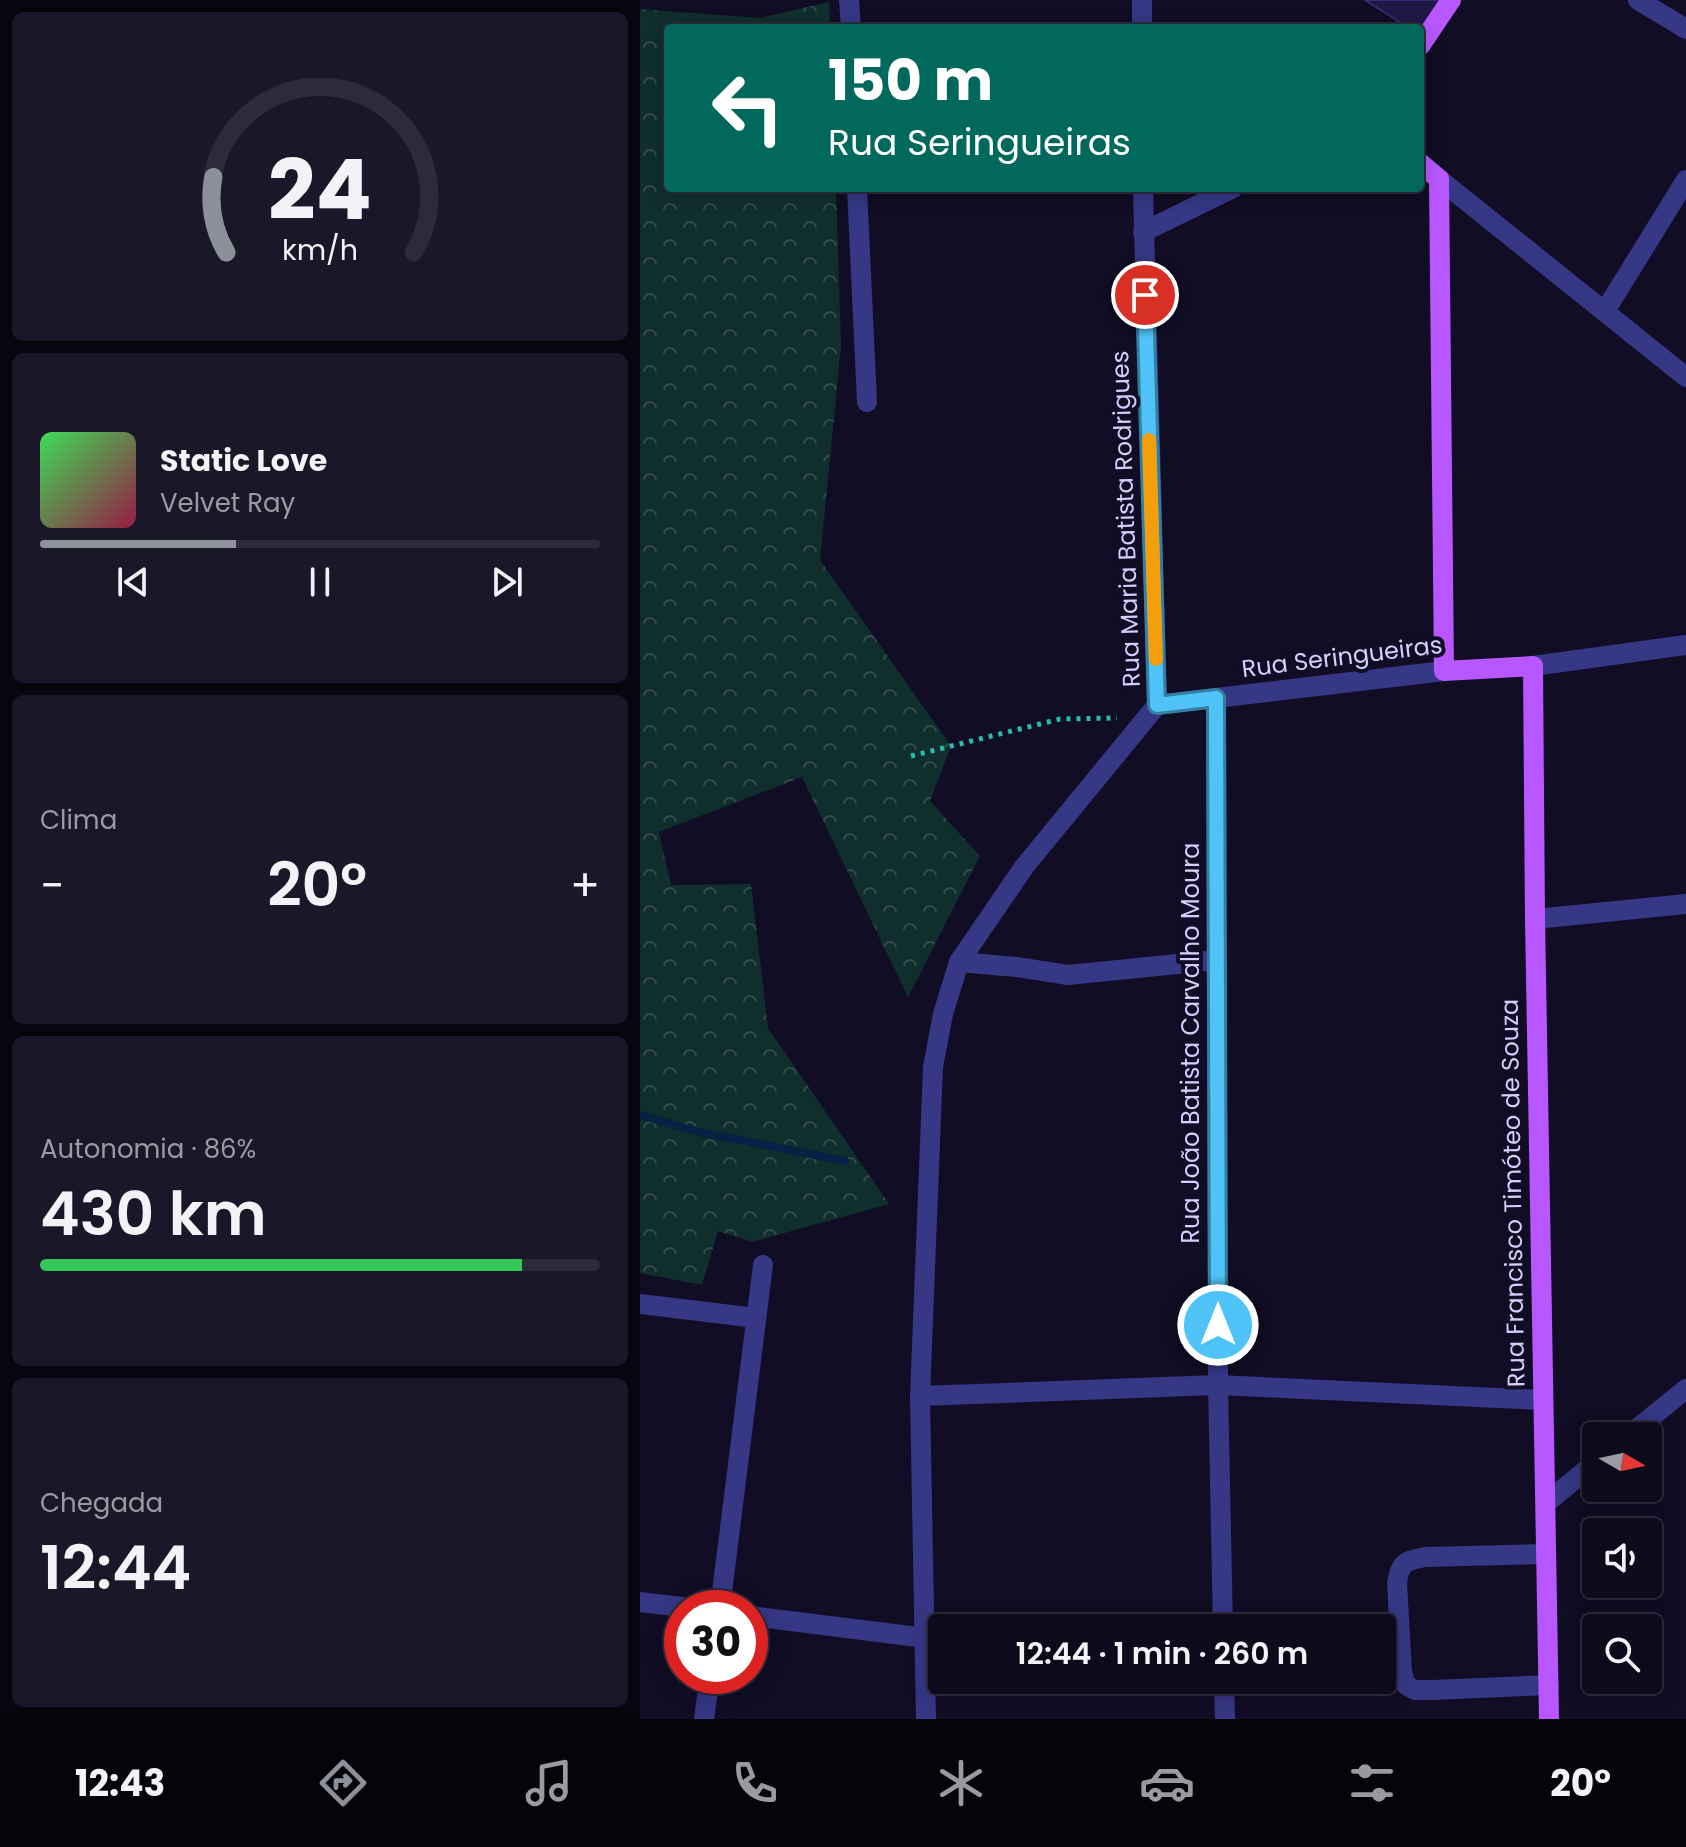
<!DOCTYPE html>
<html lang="pt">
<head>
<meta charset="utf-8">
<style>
	body { margin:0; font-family:Poppins,sans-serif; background:#1a1828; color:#f1f3f6; height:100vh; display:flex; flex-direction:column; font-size:30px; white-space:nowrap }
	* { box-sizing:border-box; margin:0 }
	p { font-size:26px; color:#9a9aa3 }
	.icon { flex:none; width:44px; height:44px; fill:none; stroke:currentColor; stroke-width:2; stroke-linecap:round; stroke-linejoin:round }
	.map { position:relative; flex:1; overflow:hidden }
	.sheet { display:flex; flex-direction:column; gap:12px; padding:12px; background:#07060f; width:640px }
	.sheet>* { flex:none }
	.top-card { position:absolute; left:24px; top:24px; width:760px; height:168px; border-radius:8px; box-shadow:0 4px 20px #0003,0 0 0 2px #2c2b3a; background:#00695c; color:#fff; overflow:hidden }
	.needle { width:52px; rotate:99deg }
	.fabs { position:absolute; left:942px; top:1422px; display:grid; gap:16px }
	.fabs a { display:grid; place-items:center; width:80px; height:80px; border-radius:8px; background:#0c0a1b; box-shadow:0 4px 20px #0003,0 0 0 2px #2c2b3a; font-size:40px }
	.speed { position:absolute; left:24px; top:1590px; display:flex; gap:16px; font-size:40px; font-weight:700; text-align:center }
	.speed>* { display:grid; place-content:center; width:104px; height:104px; border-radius:50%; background:#0c0a1b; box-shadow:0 4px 20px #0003,0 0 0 2px #2c2b3a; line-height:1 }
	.speed .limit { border:12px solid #d22; background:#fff; color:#111 }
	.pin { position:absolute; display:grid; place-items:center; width:68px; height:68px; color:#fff; margin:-34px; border:4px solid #fff; border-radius:50%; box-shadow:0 2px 8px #0007 }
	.me { position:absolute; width:88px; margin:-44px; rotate:0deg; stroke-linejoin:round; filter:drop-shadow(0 0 6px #0008) }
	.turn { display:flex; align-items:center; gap:28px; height:168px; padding:0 32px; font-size:36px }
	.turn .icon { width:104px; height:104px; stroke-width:2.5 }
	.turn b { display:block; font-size:56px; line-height:68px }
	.big { font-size:60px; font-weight:600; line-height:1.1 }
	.sheet .tile { flex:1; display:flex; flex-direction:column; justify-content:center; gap:12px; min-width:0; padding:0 28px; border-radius:12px; background:#1a1828 }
	.sheet .dial { align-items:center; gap:0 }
	.dial svg { height:208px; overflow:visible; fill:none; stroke:#2c2b3a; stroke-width:7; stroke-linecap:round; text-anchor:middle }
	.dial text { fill:#f1f3f6; stroke:none }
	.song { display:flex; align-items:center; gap:24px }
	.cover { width:96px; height:96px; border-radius:12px; background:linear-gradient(135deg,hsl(130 70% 55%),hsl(340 70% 35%)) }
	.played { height:8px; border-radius:4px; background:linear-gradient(90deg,#8c9099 35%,#2c2b3a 35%) }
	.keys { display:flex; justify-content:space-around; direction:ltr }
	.heat { display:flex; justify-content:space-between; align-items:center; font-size:44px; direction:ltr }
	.charge { height:12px; border-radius:6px; background:linear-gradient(90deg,#34c759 86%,#2c2b3a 0) }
	.trip { position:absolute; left:288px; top:1614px; width:468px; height:80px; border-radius:8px; background:#0c0a1b; box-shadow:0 4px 20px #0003,0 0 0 2px #2c2b3a; font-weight:600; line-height:80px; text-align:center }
	.menu { display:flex; height:128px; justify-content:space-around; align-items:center; background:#05040b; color:#9a9aa3 }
	.menu .icon { width:56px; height:56px }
	.menu .current { color:#8c9099 }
	.menu b { font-size:36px; color:#f1f3f6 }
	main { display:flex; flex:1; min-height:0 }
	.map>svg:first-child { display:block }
	.forest { fill:url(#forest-crowns) }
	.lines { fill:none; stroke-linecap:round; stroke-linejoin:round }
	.stream { stroke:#072043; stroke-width:8 }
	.building { fill:#1f1846; stroke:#342973; stroke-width:2 }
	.path { stroke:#29baaa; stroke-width:5; stroke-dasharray:4 6; stroke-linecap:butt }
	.minor { stroke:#363785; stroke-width:20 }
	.major { stroke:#b857ff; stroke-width:20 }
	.route-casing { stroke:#337fa1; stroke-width:20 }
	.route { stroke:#4fc3f7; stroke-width:14 }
	.slow { stroke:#f59e0b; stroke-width:14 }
	.labels { text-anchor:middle; stroke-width:8; stroke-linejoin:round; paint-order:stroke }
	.street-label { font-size:24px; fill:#d3d0ff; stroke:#100d24 }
</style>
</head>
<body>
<main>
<section class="sheet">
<div class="tile dial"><svg viewBox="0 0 100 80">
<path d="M14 69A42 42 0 1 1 86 69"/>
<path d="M14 69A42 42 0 0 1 9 40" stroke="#8c9099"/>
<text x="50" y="56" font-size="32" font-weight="700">24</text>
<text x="50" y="72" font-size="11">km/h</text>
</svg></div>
<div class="tile">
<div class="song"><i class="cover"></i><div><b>Static Love</b><p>Velvet Ray</p></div></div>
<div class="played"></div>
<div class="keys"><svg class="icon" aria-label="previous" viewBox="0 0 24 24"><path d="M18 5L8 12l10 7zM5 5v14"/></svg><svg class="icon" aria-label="pause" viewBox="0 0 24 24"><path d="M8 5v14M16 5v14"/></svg><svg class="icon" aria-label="next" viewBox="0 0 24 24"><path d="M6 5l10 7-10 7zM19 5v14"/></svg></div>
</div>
<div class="tile"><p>Clima</p>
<div class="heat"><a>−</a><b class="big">20°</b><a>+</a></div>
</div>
<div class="tile"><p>Autonomia · 86%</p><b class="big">430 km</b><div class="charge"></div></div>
<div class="tile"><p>Chegada</p><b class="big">12:44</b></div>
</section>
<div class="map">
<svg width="1046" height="1719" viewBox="0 0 1046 1719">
	<defs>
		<pattern id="forest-crowns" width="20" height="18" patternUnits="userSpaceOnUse" patternTransform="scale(2)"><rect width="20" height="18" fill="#102e2c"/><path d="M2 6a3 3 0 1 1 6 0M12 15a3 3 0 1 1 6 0" fill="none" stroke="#324b4c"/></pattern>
	</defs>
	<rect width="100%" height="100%" fill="#100d24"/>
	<polygon class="forest" points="189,2 190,28 28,28 28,188 196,188 201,346 180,560 311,746 290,801 340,856 268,997 162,777 19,832 31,885 111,884 128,1028 249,1204 112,1242 78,1231 62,1285 0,1273 0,9 120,18"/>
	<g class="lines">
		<polyline class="stream" points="0,1115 59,1132 205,1161"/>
	</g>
	<polygon class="building" points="725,0 806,0 780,35 780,28 769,28"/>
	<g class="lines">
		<polyline class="path" points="271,756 420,719 477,718"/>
		<g class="minor">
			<polyline points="209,0 211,28"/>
			<polyline points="502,0 502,28"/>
			<polyline points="998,0 1046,29"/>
			<polyline points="799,179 1046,377"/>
			<polyline points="217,188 227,402"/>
			<polyline points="503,188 517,705"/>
			<polyline points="503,232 593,188"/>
			<polyline points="965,311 1046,180"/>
			<polyline points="893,666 1046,645"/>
			<polyline points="576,698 578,1385 583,1628"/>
			<polyline points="517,705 804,671"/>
			<polyline points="895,919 1046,904"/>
			<polyline points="319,962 376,967 428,975 577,960"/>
			<polyline points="0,1304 116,1318"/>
			<polyline points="280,1396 578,1385 903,1400"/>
			<polyline points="988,1436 1046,1389"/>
			<polyline points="906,1503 956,1462"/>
			<path d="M906,1554L785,1557C765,1561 760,1562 757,1583L762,1672L766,1685L775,1690H793L909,1685"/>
			<polyline points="0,1602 50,1608"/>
			<polyline points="80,1608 123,1265"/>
			<polyline points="110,1616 286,1638"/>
			<polyline points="584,1680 585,1719"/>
			<polyline points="64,1719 70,1676"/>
			<polyline points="286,1719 280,1396 293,1067 303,1014 319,962 384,867 517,705"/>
		</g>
		<g class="major">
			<polyline points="780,46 811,0"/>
			<polyline points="780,163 799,179 804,671 893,666 895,919 909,1719"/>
		</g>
	</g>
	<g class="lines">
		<g class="route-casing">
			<polyline id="route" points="505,295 517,705 576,698 578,1325"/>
		</g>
		<use href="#route" class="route"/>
		<polyline class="slow" points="509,440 516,659"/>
	</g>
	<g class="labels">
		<g class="street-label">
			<text transform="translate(486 519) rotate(-92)" y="8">Rua Maria Batista Rodrigues</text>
			<text transform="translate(702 657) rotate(-7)" y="8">Rua Seringueiras</text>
			<text transform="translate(551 1043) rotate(-90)" y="8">Rua João Batista Carvalho Moura</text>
			<text transform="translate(873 1193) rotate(-91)" y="8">Rua Francisco Timóteo de Souza</text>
		</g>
	</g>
</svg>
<div class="fabs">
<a><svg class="needle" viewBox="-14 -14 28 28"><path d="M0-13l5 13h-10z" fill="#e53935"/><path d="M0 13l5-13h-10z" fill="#9a9aa3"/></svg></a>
<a><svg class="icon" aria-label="sound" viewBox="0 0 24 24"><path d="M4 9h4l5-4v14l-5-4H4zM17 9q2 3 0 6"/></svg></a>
<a><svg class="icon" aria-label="search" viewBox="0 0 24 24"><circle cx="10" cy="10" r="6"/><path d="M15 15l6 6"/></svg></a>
</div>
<div class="speed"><div class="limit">30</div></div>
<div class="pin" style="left:505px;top:295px;background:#d93025"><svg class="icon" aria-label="arrive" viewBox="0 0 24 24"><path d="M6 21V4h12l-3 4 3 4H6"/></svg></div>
<svg class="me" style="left:578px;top:1325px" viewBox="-20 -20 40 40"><circle r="17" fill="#4fc3f7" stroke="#fff" stroke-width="3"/><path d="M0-11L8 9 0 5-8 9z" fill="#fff"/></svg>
<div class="trip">12:44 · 1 min · 260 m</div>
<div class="top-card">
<div class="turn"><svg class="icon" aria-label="left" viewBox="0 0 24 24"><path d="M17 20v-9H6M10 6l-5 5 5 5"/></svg><div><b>150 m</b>Rua Seringueiras</div></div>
</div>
</div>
</main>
<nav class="menu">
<b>12:43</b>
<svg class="icon current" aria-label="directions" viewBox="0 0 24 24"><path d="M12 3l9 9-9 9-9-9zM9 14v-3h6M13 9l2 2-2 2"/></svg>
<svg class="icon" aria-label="music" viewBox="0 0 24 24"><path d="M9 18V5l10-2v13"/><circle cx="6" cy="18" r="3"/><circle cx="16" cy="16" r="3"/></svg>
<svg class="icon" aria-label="phone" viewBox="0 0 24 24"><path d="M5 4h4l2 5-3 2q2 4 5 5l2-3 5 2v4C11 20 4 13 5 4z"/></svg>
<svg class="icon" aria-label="climate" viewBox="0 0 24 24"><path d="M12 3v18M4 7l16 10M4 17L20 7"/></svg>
<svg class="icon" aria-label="car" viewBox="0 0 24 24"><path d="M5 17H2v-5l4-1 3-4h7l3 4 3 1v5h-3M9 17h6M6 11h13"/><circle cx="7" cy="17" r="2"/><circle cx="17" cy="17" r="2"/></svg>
<svg class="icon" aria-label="filters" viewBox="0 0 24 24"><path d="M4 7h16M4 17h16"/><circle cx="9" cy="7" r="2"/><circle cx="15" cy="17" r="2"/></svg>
<b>20°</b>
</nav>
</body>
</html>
